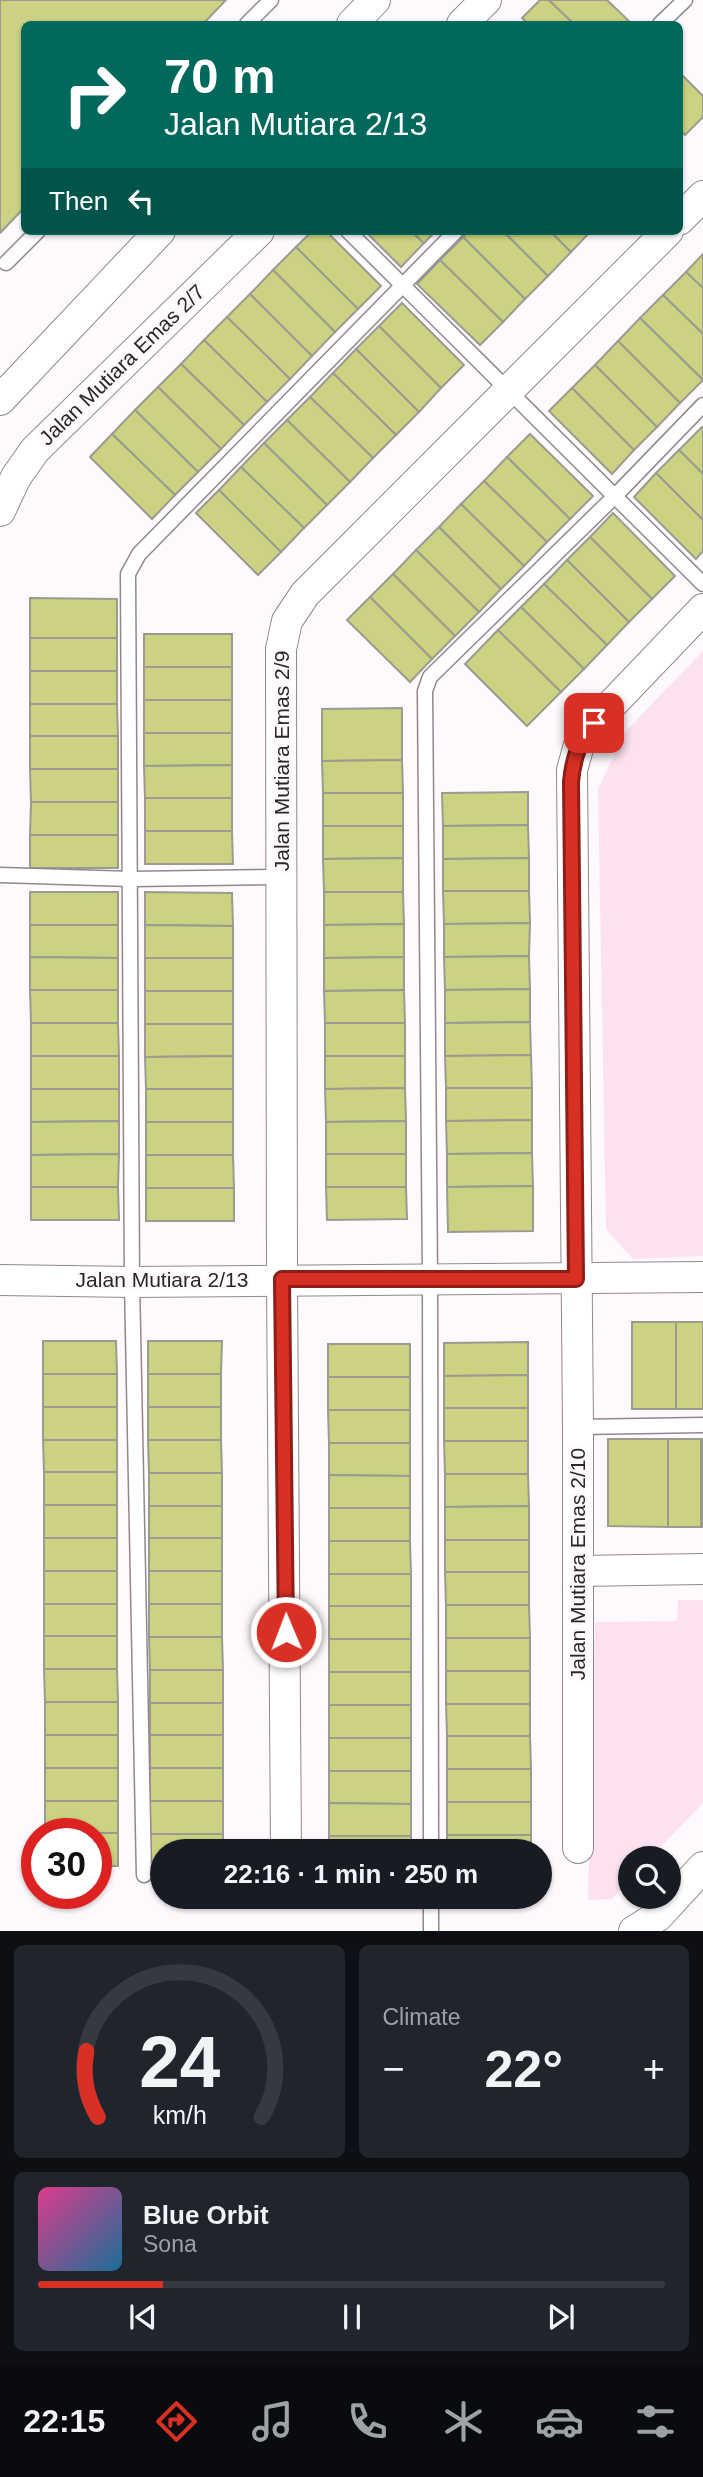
<!DOCTYPE html>
<html lang="en">
<head>
<meta charset="utf-8">
<style>
	body { margin:0; font-family:Arial,sans-serif; background:#20242c; color:#f1f3f6; height:100vh; display:flex; flex-direction:column; font-size:26px; white-space:nowrap }
	* { box-sizing:border-box; margin:0 }
	p { font-size:23px; color:#9ea1a6 }
	.icon { flex:none; width:38px; height:38px; fill:none; stroke:currentColor; stroke-width:2; stroke-linecap:round; stroke-linejoin:round }
	.map { position:relative; height:1931px; overflow:hidden }
	.drawer { display:flex; flex-direction:column; gap:14px; padding:14px; background:#0d0f14; flex:1 }
	.drawer>* { flex:none }
	.hud { position:absolute; left:21px; top:21px; width:662px; height:214px; border-radius:10px; box-shadow:0 2px 5px #0004; background:#00695c; color:#fff; overflow:hidden }
	.controls { position:absolute; left:618px; top:1846px; display:grid; gap:14px }
	.controls a { display:grid; place-items:center; width:63px; height:63px; border-radius:50%; background:#171b24; box-shadow:0 2px 5px #0004; font-size:35px }
	.speed { position:absolute; left:21px; top:1818px; display:flex; gap:14px; font-size:35px; font-weight:700; text-align:center }
	.speed>* { display:grid; place-content:center; width:91px; height:91px; border-radius:50%; background:#171b24; box-shadow:0 2px 5px #0004; line-height:1 }
	.speed .limit { border:10px solid #d22; background:#fff; color:#111 }
	.pin { position:absolute; display:grid; place-items:center; width:60px; height:60px; color:#fff; margin:-30px; border-radius:14px; box-shadow:0 4px 10px #0006 }
	.me { position:absolute; width:77px; margin:-38px; rotate:359deg; stroke-linejoin:round; filter:drop-shadow(0 0 5px #0008) }
	.turn { display:flex; align-items:center; gap:24px; height:147px; padding:0 28px; font-size:32px }
	.turn .icon { width:91px; height:91px; stroke-width:2.5 }
	.turn b { display:block; font-size:49px; line-height:60px }
	.then { display:flex; align-items:center; height:66px; padding:0 28px; background:#0003; gap:14px; font-size:26px }
	.big { font-size:52px; font-weight:700; line-height:1.1 }
	.drawer .widget { flex:1; display:flex; flex-direction:column; justify-content:center; gap:10px; min-width:0; padding:0 24px; border-radius:10px; background:#20242c }
	.drawer .dial { align-items:center; gap:0 }
	.dial svg { height:182px; overflow:visible; fill:none; stroke:#363941; stroke-width:7; stroke-linecap:round; text-anchor:middle }
	.dial text { fill:#f1f3f6; stroke:none }
	.song { display:flex; align-items:center; gap:21px }
	.cover { width:84px; height:84px; border-radius:10px; background:linear-gradient(135deg,hsl(330 70% 55%),hsl(200 70% 35%)) }
	.played { height:7px; border-radius:4px; background:linear-gradient(90deg,#d93025 20%,#363941 20%) }
	.keys { display:flex; justify-content:space-around; direction:ltr }
	.heat { display:flex; justify-content:space-between; align-items:center; font-size:38px; direction:ltr }
	.drawer .tiles { flex:1; display:grid; gap:14px; grid-template-columns:1fr 1fr }
	.widget:last-child { grid-column:span 2 }
	.trip { position:absolute; left:150px; top:1839px; width:402px; height:70px; border-radius:35px; background:#171b24; box-shadow:0 2px 5px #0004; font-weight:700; line-height:70px; text-align:center }
	.menu { display:flex; height:112px; justify-content:space-around; align-items:center; background:#090b0e; color:#9ea1a6 }
	.menu .icon { width:49px; height:49px }
	.menu .selected { color:#d93025 }
	.menu b { font-size:32px; color:#f1f3f6 }
	.map>svg:first-child { display:block }
	.green { fill:#fce1f1 }
	.building { fill:#ccd281; stroke:#9b9c8f; stroke-width:2 }
	.lines { fill:none; stroke-linecap:round; stroke-linejoin:round }
	.service-casing { stroke:#93878e; stroke-width:17 }
	.minor-casing { stroke:#93878e; stroke-width:32 }
	.service { stroke:#fff; stroke-width:14 }
	.minor { stroke:#fff; stroke-width:30 }
	.route-casing { stroke:#8d1f18; stroke-width:18 }
	.route { stroke:#d93025; stroke-width:12 }
	.labels { text-anchor:middle; stroke-width:7; stroke-linejoin:round; paint-order:stroke }
	.street-label { font-size:21px; fill:#2b2629; stroke:#fef9fc }
</style>
</head>
<body>
<div class="map">
<svg width="703" height="1931" viewBox="0 0 703 1931">
	<rect width="100%" height="100%" fill="#fef9fc"/>
	<g class="green">
		<polygon points="703,651 703,1256 633,1259 606,1229 598,789 625,732"/>
		<polygon points="678,1600 703,1600 703,1803 650,1858 630,1858 630,1880 612,1899 588,1900 595,1622 677,1621"/>
	</g>
	<g class="building">
		<polygon points="0,0 226,0 203,24 24,24 24,208 0,233"/>
		<polygon points="540,0 549,0 574,24 528,24 522,18"/>
		<polygon points="549,0 607,0 632,24 574,24"/>
		<polygon points="679,72 703,96 703,117 685,135 679,129"/>
		<polygon points="312,231 326,231 381,286 358,309 296,247"/>
		<polygon points="365,231 411,231 424,243 401,267"/>
		<polygon points="411,231 436,231 424,243"/>
		<polygon points="468,231 503,231 548,276 525,299 463,237"/>
		<polygon points="503,231 550,231 571,252 548,276"/>
		<polygon points="550,231 591,231 571,252"/>
		<polygon points="463,237 525,299 503,322 440,260"/>
		<polygon points="296,247 358,309 335,332 273,270"/>
		<polygon points="703,254 703,288 686,272"/>
		<polygon points="440,260 503,322 480,345 417,284"/>
		<polygon points="273,270 335,332 312,356 250,294"/>
		<polygon points="686,272 703,288 703,334 663,295"/>
		<polygon points="250,294 312,356 290,379 227,317"/>
		<polygon points="663,295 703,334 703,380 640,318"/>
		<polygon points="402,303 464,365 441,388 379,326"/>
		<polygon points="227,317 290,379 267,402 204,340"/>
		<polygon points="640,318 703,380 680,403 618,341"/>
		<polygon points="379,326 441,388 419,412 356,349"/>
		<polygon points="204,340 267,402 244,425 181,364"/>
		<polygon points="618,341 680,403 657,427 595,365"/>
		<polygon points="356,349 419,412 396,435 333,373"/>
		<polygon points="181,364 244,425 221,449 158,387"/>
		<polygon points="595,365 657,427 634,450 572,388"/>
		<polygon points="333,373 396,435 373,458 310,397"/>
		<polygon points="158,387 221,449 198,472 135,410"/>
		<polygon points="572,388 634,450 612,474 549,411"/>
		<polygon points="310,397 373,458 350,482 287,420"/>
		<polygon points="135,410 198,472 175,495 112,434"/>
		<polygon points="287,420 350,482 327,505 264,443"/>
		<polygon points="702,427 703,428 703,474 679,450"/>
		<polygon points="112,434 175,495 152,519 90,457"/>
		<polygon points="530,434 593,496 570,519 507,457"/>
		<polygon points="264,443 327,505 304,528 241,467"/>
		<polygon points="679,450 703,474 703,520 656,473"/>
		<polygon points="507,457 570,519 547,542 484,481"/>
		<polygon points="241,467 304,528 281,552 219,490"/>
		<polygon points="656,473 703,520 703,551 696,559 634,497"/>
		<polygon points="484,481 547,542 524,566 461,504"/>
		<polygon points="219,490 281,552 258,575 196,513"/>
		<polygon points="461,504 524,566 501,589 439,527"/>
		<polygon points="613,513 675,576 652,599 590,537"/>
		<polygon points="439,527 501,589 479,612 416,550"/>
		<polygon points="590,537 652,599 629,622 567,560"/>
		<polygon points="416,550 479,612 455,636 393,574"/>
		<polygon points="567,560 629,622 607,645 544,584"/>
		<polygon points="393,574 455,636 432,659 370,597"/>
		<polygon points="544,584 607,645 584,669 521,607"/>
		<polygon points="370,597 432,659 410,682 347,620"/>
		<polygon points="30,598 117,599 117,638 30,638"/>
		<polygon points="521,607 584,669 561,692 498,630"/>
		<polygon points="498,630 561,692 527,726 465,664"/>
		<rect x="144" y="634" width="88" height="33"/>
		<rect x="30" y="638" width="87" height="33"/>
		<rect x="144" y="667" width="88" height="33"/>
		<rect x="30" y="671" width="87" height="33"/>
		<rect x="144" y="700" width="88" height="33"/>
		<polygon points="30,704 117,704 118,736 30,736"/>
		<polygon points="402,708 402,760 322,761 322,709"/>
		<polygon points="144,733 232,733 232,765 144,766"/>
		<rect x="30" y="736" width="88" height="33"/>
		<polygon points="402,760 403,793 323,793 322,761"/>
		<polygon points="232,765 232,798 145,798 144,766"/>
		<polygon points="30,769 118,769 118,802 31,802"/>
		<polygon points="528,792 528,825 443,826 442,793"/>
		<rect x="323" y="793" width="80" height="33"/>
		<rect x="145" y="798" width="87" height="33"/>
		<polygon points="31,802 118,802 118,835 30,835"/>
		<polygon points="528,825 529,858 443,859 443,826"/>
		<polygon points="323,826 403,826 403,858 323,859"/>
		<polygon points="145,831 232,831 233,864 145,864"/>
		<rect x="30" y="835" width="88" height="33"/>
		<polygon points="403,858 403,892 324,892 323,859"/>
		<polygon points="529,858 529,891 443,891 443,859"/>
		<polygon points="443,891 529,891 530,923 444,924"/>
		<rect x="30" y="892" width="88" height="33"/>
		<polygon points="145,892 232,893 233,926 145,925"/>
		<polygon points="324,892 403,892 404,924 324,925"/>
		<polygon points="530,923 529,956 444,957 444,924"/>
		<polygon points="404,924 404,957 324,958 324,925"/>
		<polygon points="30,925 118,925 118,958 30,957"/>
		<polygon points="145,925 233,926 233,958 145,958"/>
		<polygon points="529,956 530,989 445,990 444,957"/>
		<polygon points="30,957 118,958 118,990 30,990"/>
		<polygon points="404,957 404,990 324,991 324,958"/>
		<rect x="145" y="958" width="88" height="33"/>
		<polygon points="530,989 530,1022 445,1023 445,990"/>
		<polygon points="30,990 118,990 118,1023 31,1023"/>
		<polygon points="404,990 405,1023 325,1023 324,991"/>
		<rect x="145" y="991" width="88" height="33"/>
		<polygon points="530,1022 531,1055 445,1056 445,1023"/>
		<polygon points="31,1023 118,1023 119,1056 31,1056"/>
		<rect x="325" y="1023" width="80" height="33"/>
		<polygon points="145,1024 233,1024 233,1056 145,1057"/>
		<polygon points="531,1055 532,1088 446,1088 445,1056"/>
		<rect x="31" y="1056" width="88" height="33"/>
		<polygon points="233,1056 233,1089 146,1089 145,1057"/>
		<polygon points="325,1056 405,1056 405,1088 325,1089"/>
		<polygon points="405,1088 406,1121 326,1122 325,1089"/>
		<polygon points="446,1088 532,1088 532,1120 446,1121"/>
		<polygon points="31,1089 119,1089 119,1121 31,1122"/>
		<rect x="146" y="1089" width="87" height="33"/>
		<polygon points="532,1120 532,1153 447,1154 446,1121"/>
		<polygon points="119,1121 119,1154 31,1155 31,1122"/>
		<polygon points="406,1121 406,1154 326,1154 326,1122"/>
		<rect x="146" y="1122" width="87" height="33"/>
		<polygon points="532,1153 533,1186 447,1187 447,1154"/>
		<polygon points="119,1154 118,1187 31,1187 31,1155"/>
		<rect x="326" y="1154" width="80" height="33"/>
		<polygon points="146,1155 233,1155 234,1188 146,1188"/>
		<polygon points="533,1186 533,1231 448,1232 447,1187"/>
		<polygon points="31,1187 118,1187 119,1220 31,1220"/>
		<polygon points="326,1187 406,1187 407,1219 327,1220"/>
		<rect x="146" y="1188" width="88" height="33"/>
		<rect x="632" y="1322" width="44" height="87"/>
		<rect x="676" y="1322" width="27" height="87"/>
		<polygon points="43,1341 116,1341 117,1374 43,1374"/>
		<polygon points="148,1341 222,1341 221,1374 148,1374"/>
		<polygon points="528,1342 528,1375 444,1376 444,1343"/>
		<rect x="328" y="1344" width="82" height="33"/>
		<rect x="43" y="1374" width="74" height="33"/>
		<rect x="148" y="1374" width="73" height="33"/>
		<polygon points="528,1375 528,1408 444,1408 444,1376"/>
		<rect x="328" y="1377" width="82" height="33"/>
		<rect x="43" y="1407" width="74" height="33"/>
		<rect x="148" y="1407" width="73" height="33"/>
		<rect x="444" y="1408" width="84" height="33"/>
		<polygon points="328,1410 410,1410 410,1443 329,1443"/>
		<polygon points="608,1439 668,1439 668,1527 608,1526"/>
		<rect x="668" y="1439" width="33" height="88"/>
		<rect x="701" y="1439" width="2" height="88"/>
		<polygon points="43,1440 117,1440 117,1472 44,1472"/>
		<polygon points="148,1440 221,1440 222,1473 149,1473"/>
		<polygon points="444,1441 528,1441 528,1474 445,1474"/>
		<polygon points="329,1443 410,1443 410,1476 329,1475"/>
		<rect x="44" y="1472" width="73" height="33"/>
		<rect x="149" y="1473" width="73" height="33"/>
		<polygon points="445,1474 528,1474 529,1506 445,1507"/>
		<polygon points="329,1475 410,1476 410,1508 329,1508"/>
		<rect x="44" y="1505" width="73" height="33"/>
		<rect x="149" y="1506" width="73" height="32"/>
		<polygon points="529,1506 529,1540 445,1540 445,1507"/>
		<rect x="329" y="1508" width="81" height="33"/>
		<rect x="44" y="1538" width="73" height="33"/>
		<rect x="149" y="1538" width="73" height="33"/>
		<rect x="445" y="1540" width="84" height="32"/>
		<polygon points="329,1541 410,1541 411,1574 329,1574"/>
		<rect x="44" y="1571" width="73" height="33"/>
		<rect x="149" y="1571" width="73" height="33"/>
		<polygon points="445,1572 529,1572 529,1605 446,1605"/>
		<rect x="329" y="1574" width="82" height="32"/>
		<rect x="44" y="1604" width="73" height="32"/>
		<rect x="149" y="1604" width="73" height="33"/>
		<polygon points="446,1605 529,1605 530,1638 446,1638"/>
		<rect x="329" y="1606" width="82" height="33"/>
		<rect x="44" y="1636" width="73" height="33"/>
		<polygon points="149,1637 222,1637 223,1670 150,1670"/>
		<rect x="446" y="1638" width="84" height="33"/>
		<rect x="329" y="1639" width="82" height="33"/>
		<polygon points="44,1669 117,1669 118,1702 45,1702"/>
		<rect x="150" y="1670" width="73" height="33"/>
		<rect x="446" y="1671" width="84" height="33"/>
		<rect x="329" y="1672" width="82" height="33"/>
		<rect x="45" y="1702" width="73" height="33"/>
		<rect x="150" y="1703" width="73" height="32"/>
		<polygon points="446,1704 530,1704 530,1736 447,1736"/>
		<rect x="329" y="1705" width="82" height="33"/>
		<rect x="45" y="1735" width="73" height="33"/>
		<rect x="150" y="1735" width="73" height="33"/>
		<polygon points="447,1736 530,1736 531,1769 447,1769"/>
		<rect x="329" y="1738" width="82" height="33"/>
		<rect x="45" y="1768" width="73" height="33"/>
		<rect x="150" y="1768" width="73" height="33"/>
		<rect x="447" y="1769" width="84" height="33"/>
		<polygon points="329,1771 411,1771 411,1804 329,1803"/>
		<rect x="45" y="1801" width="73" height="32"/>
		<rect x="150" y="1801" width="73" height="33"/>
		<rect x="447" y="1802" width="84" height="33"/>
		<polygon points="329,1803 411,1804 411,1836 329,1836"/>
		<polygon points="45,1833 118,1833 118,1866 96,1866 96,1834"/>
		<polygon points="150,1834 223,1834 223,1852 163,1852 163,1867 150,1867"/>
		<rect x="447" y="1835" width="84" height="17"/>
		<rect x="329" y="1836" width="82" height="16"/>
	</g>
	<g class="lines">
		<g class="service-casing">
			<g id="service">
				<polyline points="247,24 271,0"/>
				<polyline points="660,24 685,0"/>
				<polyline points="348,231 703,584"/>
				<polyline points="6,263 38,231"/>
				<polyline points="0,875 131,879 281,877"/>
				<polyline points="578,1427 703,1425"/>
				<polyline points="431,1852 430,1279 425,691 430,677 436,671 615,496 703,405"/>
				<polyline points="144,1875 132,1282 128,574 139,554 456,231"/>
				<polyline points="431,1931 431,1897"/>
			</g>
		</g>
		<g class="minor-casing">
			<g id="minor">
				<polyline points="352,24 375,0"/>
				<polyline points="462,24 486,0"/>
				<polyline points="679,220 703,196"/>
				<polyline points="0,400 160,231"/>
				<polyline points="0,511 16,477 35,450 259,231"/>
				<polyline points="0,1280 132,1282 703,1277"/>
				<polyline points="578,1571 703,1569"/>
				<polyline points="578,1848 578,1427 572,770 579,745 594,723 703,609"/>
				<polyline points="286,1852 282,1279 281,649 287,621 305,594 668,231"/>
				<polyline points="634,1931 658,1916 703,1867"/>
			</g>
		</g>
		<use href="#service" class="service"/>
		<use href="#minor" class="minor"/>
	</g>
	<g class="lines">
		<g class="route-casing">
			<path id="route" d="M286,1632L282,1279H576L571,782C573,759 579,741 594,723"/>
		</g>
		<use href="#route" class="route"/>
	</g>
	<g class="labels">
		<g class="street-label">
			<text transform="translate(122 365) rotate(-44)" y="7">Jalan Mutiara Emas 2/7</text>
			<text transform="translate(282 761) rotate(-90)" y="7">Jalan Mutiara Emas 2/9</text>
			<text x="162" y="1287">Jalan Mutiara 2/13</text>
			<text transform="translate(578 1564) rotate(-90)" y="7">Jalan Mutiara Emas 2/10</text>
		</g>
	</g>
</svg>
<div class="controls">
<a><svg class="icon" aria-label="search" viewBox="0 0 24 24"><circle cx="10" cy="10" r="6"/><path d="M15 15l6 6"/></svg></a>
</div>
<div class="speed"><div class="limit">30</div></div>
<div class="pin" style="left:594px;top:723px;background:#d93025"><svg class="icon" aria-label="arrive" viewBox="0 0 24 24"><path d="M6 21V4h12l-3 4 3 4H6"/></svg></div>
<svg class="me" style="left:286px;top:1632px" viewBox="-20 -20 40 40"><circle r="17" fill="#d93025" stroke="#fff" stroke-width="3"/><path d="M0-11L8 9 0 5-8 9z" fill="#fff"/></svg>
<div class="trip">22:16 · 1 min · 250 m</div>
<div class="hud">
<div class="turn"><svg class="icon" aria-label="right" viewBox="0 0 24 24"><path d="M7 20v-9h11M14 6l5 5-5 5"/></svg><div><b>70 m</b>Jalan Mutiara 2/13</div></div>
<div class="then">Then<svg class="icon" aria-label="left" viewBox="0 0 24 24"><path d="M17 20v-9H6M10 6l-5 5 5 5"/></svg></div>
</div>
</div>
<section class="drawer">
<div class="tiles">
<div class="widget dial"><svg viewBox="0 0 100 80">
<path d="M14 69A42 42 0 1 1 86 69"/>
<path d="M14 69A42 42 0 0 1 9 40" stroke="#d93025"/>
<text x="50" y="56" font-size="32" font-weight="700">24</text>
<text x="50" y="72" font-size="11">km/h</text>
</svg></div>
<div class="widget"><p>Climate</p>
<div class="heat"><a>−</a><b class="big">22°</b><a>+</a></div>
</div>
<div class="widget">
<div class="song"><i class="cover"></i><div><b>Blue Orbit</b><p>Sona</p></div></div>
<div class="played"></div>
<div class="keys"><svg class="icon" aria-label="previous" viewBox="0 0 24 24"><path d="M18 5L8 12l10 7zM5 5v14"/></svg><svg class="icon" aria-label="pause" viewBox="0 0 24 24"><path d="M8 5v14M16 5v14"/></svg><svg class="icon" aria-label="next" viewBox="0 0 24 24"><path d="M6 5l10 7-10 7zM19 5v14"/></svg></div>
</div>
</div>
</section>
<nav class="menu">
<b>22:15</b>
<svg class="icon selected" aria-label="directions" viewBox="0 0 24 24"><path d="M12 3l9 9-9 9-9-9zM9 14v-3h6M13 9l2 2-2 2"/></svg>
<svg class="icon" aria-label="music" viewBox="0 0 24 24"><path d="M9 18V5l10-2v13"/><circle cx="6" cy="18" r="3"/><circle cx="16" cy="16" r="3"/></svg>
<svg class="icon" aria-label="phone" viewBox="0 0 24 24"><path d="M5 4h4l2 5-3 2q2 4 5 5l2-3 5 2v4C11 20 4 13 5 4z"/></svg>
<svg class="icon" aria-label="climate" viewBox="0 0 24 24"><path d="M12 3v18M4 7l16 10M4 17L20 7"/></svg>
<svg class="icon" aria-label="car" viewBox="0 0 24 24"><path d="M5 17H2v-5l4-1 3-4h7l3 4 3 1v5h-3M9 17h6M6 11h13"/><circle cx="7" cy="17" r="2"/><circle cx="17" cy="17" r="2"/></svg>
<svg class="icon" aria-label="filters" viewBox="0 0 24 24"><path d="M4 7h16M4 17h16"/><circle cx="9" cy="7" r="2"/><circle cx="15" cy="17" r="2"/></svg>
</nav>
</body>
</html>
